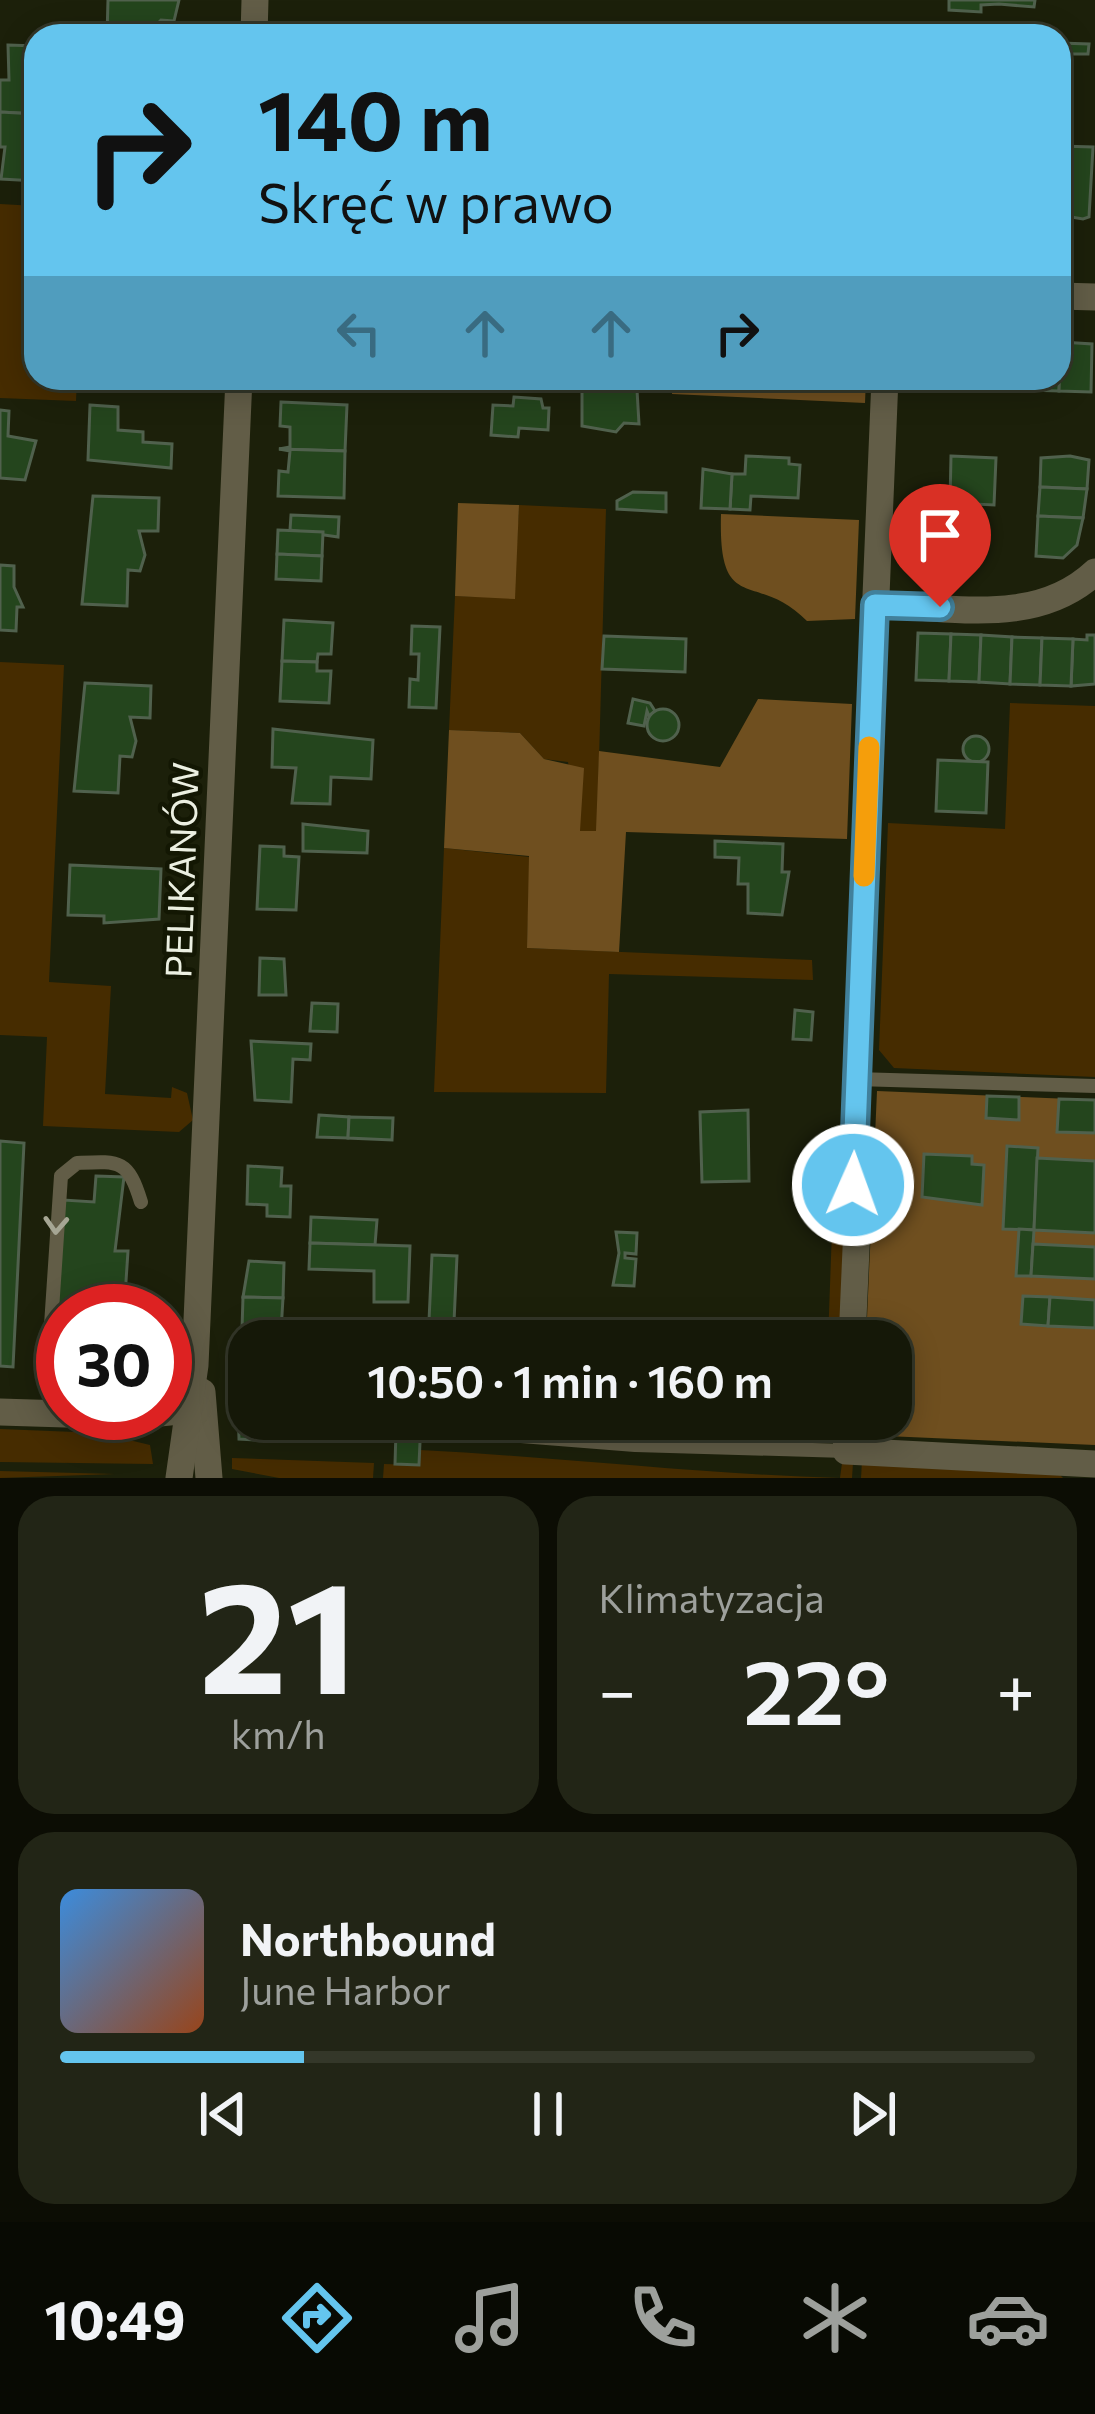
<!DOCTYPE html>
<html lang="pl">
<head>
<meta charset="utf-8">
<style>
	body { margin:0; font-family:Commissioner,sans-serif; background:#222516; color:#f1f3f6; height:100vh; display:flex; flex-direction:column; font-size:45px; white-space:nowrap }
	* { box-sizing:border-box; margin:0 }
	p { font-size:39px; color:#9da09c }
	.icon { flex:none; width:66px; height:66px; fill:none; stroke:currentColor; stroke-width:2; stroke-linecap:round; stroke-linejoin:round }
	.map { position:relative; height:1478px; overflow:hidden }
	.side { display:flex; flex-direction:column; gap:18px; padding:18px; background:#0c0d04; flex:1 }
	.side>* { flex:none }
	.banner { position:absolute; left:24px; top:24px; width:1047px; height:366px; border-radius:36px; box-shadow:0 6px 30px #0003,0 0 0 3px #343729; background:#64c5ee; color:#111; overflow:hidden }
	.speed { position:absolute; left:36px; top:1284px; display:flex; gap:24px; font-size:60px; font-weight:700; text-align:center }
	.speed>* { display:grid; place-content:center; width:156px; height:156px; border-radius:50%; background:#151808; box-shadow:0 6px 30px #0003,0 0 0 3px #343729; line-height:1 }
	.speed .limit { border:18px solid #d22; background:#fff; color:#111 }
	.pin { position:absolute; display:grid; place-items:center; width:102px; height:102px; color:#fff; margin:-123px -51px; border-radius:50% 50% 50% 0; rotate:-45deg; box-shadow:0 0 12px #0007 }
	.pin .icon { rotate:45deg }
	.me { position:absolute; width:132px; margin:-66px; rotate:2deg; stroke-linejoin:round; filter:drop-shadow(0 0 9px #0008) }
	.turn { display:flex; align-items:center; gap:42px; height:252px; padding:0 36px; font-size:54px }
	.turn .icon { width:156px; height:156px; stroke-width:2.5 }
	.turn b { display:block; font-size:84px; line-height:102px }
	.lanes { display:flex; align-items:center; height:114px; padding:0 36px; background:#0003; justify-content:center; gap:60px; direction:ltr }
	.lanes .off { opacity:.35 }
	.big { font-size:90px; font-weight:600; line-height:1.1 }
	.side .widget { flex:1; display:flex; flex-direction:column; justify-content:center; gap:18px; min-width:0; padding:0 42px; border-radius:36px; background:#222516 }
	.side .dial { align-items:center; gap:0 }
	.dial b { font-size:156px; line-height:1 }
	.song { display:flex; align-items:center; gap:36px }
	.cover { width:144px; height:144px; border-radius:18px; background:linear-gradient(135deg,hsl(210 70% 55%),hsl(20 70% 35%)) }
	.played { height:12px; border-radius:6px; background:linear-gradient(90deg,#64c5ee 25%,#343729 25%) }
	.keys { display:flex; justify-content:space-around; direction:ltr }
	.heat { display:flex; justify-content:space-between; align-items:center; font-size:66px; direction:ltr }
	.side .tiles { flex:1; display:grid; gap:18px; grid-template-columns:1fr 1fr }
	.widget:last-child { grid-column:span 2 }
	.trip { position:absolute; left:228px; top:1320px; width:684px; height:120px; border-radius:36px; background:#151808; box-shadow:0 6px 30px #0003,0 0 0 3px #343729; font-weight:600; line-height:120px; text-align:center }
	.menu { display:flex; height:192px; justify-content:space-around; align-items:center; background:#080a03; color:#9da09c }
	.menu .icon { width:84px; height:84px }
	.menu .selected { color:#64c5ee }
	.menu b { font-size:54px; color:#f1f3f6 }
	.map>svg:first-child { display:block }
	.green { fill:#462c00 }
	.forest { fill:#6f4f1f }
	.building { fill:#24451d; stroke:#50614d; stroke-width:3 }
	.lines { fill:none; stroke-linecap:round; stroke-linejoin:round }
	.service { stroke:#625d47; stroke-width:14 }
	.minor { stroke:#625d47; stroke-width:27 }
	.oneway { stroke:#a6a694 }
	.route-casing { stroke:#41809b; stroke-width:30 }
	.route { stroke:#64c5ee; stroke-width:21 }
	.slow { stroke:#f59e0b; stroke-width:21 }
	.labels { text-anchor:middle; stroke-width:9; stroke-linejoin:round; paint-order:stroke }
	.street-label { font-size:36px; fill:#ebefe1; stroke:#131703 }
</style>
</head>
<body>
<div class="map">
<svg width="1095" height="1478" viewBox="0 0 1095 1478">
	<rect width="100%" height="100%" fill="#1c200a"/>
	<g class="green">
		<polygon points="0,204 36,206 36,378 77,378 76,401 0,398"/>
		<polygon points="519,505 606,509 597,831 580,831 568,762 544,759 520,733 449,730 455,596 514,598"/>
		<polygon points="0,662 64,665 49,982 111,986 105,1094 171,1098 172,1087 187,1093 193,1120 179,1132 43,1126 47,1037 0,1035"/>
		<polygon points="1010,703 1095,706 1095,1077 894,1068 879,1050 888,823 1005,829"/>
		<polygon points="444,848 530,857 527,948 812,960 813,980 609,974 606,1093 434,1092"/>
		<polygon points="832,1230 850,1231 846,1341 828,1341"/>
		<polygon points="0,1429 125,1434 125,1439 150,1445 153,1464 0,1462"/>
		<path d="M420,1450C561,1457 699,1474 840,1478L842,1463H853L852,1478H383L384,1464L419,1465Z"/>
		<polygon points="232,1458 374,1463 373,1478 279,1478 232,1469"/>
		<polygon points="862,1461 1058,1473 1063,1478 861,1478"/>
		<polygon points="0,1471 115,1474 0,1478"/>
	</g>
	<g class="forest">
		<polygon points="673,378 866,378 865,403 672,394"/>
		<polygon points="458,503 519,505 515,599 455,596"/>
		<path d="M721,514L859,520L855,619L807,621C756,569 718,618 721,514Z"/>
		<polygon points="758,699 852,704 847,839 626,832 619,952 527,948 529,856 444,848 449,730 520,733 544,759 584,768 580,831 596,831 599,751 720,767"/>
		<polygon points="877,1091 1095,1100 1095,1445 863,1435 863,1419 891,1419 891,1341 866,1341"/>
	</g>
	<g class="building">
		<polygon points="108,0 179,0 174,21 161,20 146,36 107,36"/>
		<polygon points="949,0 1035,0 1034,7 999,4 981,5 981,12 949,10"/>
		<polygon points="329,27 357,28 357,36 329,36"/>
		<polygon points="1059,43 1089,44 1088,54 1059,54"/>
		<polygon points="8,45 36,46 36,114 0,112 0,80 9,80"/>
		<polygon points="0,112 36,114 36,181 1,179 5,147 0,147"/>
		<polygon points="1059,146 1093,147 1089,217 1083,219 1059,215"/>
		<polygon points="1061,342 1059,391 1027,390 1028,378 1059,378"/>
		<polygon points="1061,342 1092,344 1091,392 1059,391"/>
		<polygon points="424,378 451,378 450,390 424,390"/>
		<polygon points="927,378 959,378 958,387 927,386"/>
		<polygon points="959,378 990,378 990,388 958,387"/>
		<polygon points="582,379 587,386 637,390 639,424 624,423 616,432 582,426"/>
		<polygon points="514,397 541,399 543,408 549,408 548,430 519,428 518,437 491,435 493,405 513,406"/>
		<polygon points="281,402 347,405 345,451 279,449 290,447 290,427 280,426"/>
		<polygon points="90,405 118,407 118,430 143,432 143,442 172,444 171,468 88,460"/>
		<polygon points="0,410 9,411 8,436 36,441 25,480 0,478"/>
		<polygon points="279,449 345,451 344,498 278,496 279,471 288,472 290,451"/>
		<polygon points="746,456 789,458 789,464 800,465 798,498 751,496 750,510 730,509 732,474 745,474"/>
		<polygon points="951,456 996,458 994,505 975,504 974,531 931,529 932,502 950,502"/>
		<polygon points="1070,456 1089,460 1087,489 1040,487 1041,458"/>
		<polygon points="703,469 732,474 730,509 701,508"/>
		<polygon points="1040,487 1087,489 1083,518 1038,516"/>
		<polygon points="633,492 666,493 666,512 617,509 617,501"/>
		<polygon points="93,496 159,498 158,531 139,531 145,555 140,571 128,570 127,606 82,604"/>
		<polygon points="291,515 339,517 338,537 290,530"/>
		<polygon points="1038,516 1083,518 1077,545 1063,558 1036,556"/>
		<polygon points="940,529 974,531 973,559 939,557"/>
		<polygon points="278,530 323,532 322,556 277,554"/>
		<polygon points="277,554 322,556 321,581 276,579"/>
		<polygon points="0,565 14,566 14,587 23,607 17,607 16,631 0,630"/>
		<polygon points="284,620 333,623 331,654 318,654 317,662 282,661"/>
		<polygon points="412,626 440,627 436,708 409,707 410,679 418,680 419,654 411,654"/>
		<polygon points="918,633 951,634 949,681 916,680"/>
		<polygon points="951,634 981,635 979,682 949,681"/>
		<polygon points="981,635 1012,637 1010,684 979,682"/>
		<polygon points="1087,635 1095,635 1095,684 1071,686 1073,639 1087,640"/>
		<polygon points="604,636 686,639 685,672 602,669"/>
		<polygon points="1012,637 1042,638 1040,685 1010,684"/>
		<polygon points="1042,638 1073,639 1071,686 1040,685"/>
		<polygon points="282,661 317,662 317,671 331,671 329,703 280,701"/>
		<polygon points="85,683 151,686 150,718 130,717 136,741 132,757 120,756 118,793 74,791"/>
		<polygon points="633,699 650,703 655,711 649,716 647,711 644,726 628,723"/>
		<circle cx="663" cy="725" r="16"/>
		<polygon points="273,729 373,740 371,779 331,777 330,804 292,803 296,768 272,767"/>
		<circle cx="976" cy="749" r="13"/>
		<polygon points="938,760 988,762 986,813 936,811"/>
		<polygon points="303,824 368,831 367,853 303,851"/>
		<polygon points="715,841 783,844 782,872 789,872 782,915 748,913 748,884 738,884 739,858 715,857"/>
		<polygon points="260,846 284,847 284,856 299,857 296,910 257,909"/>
		<polygon points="70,865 161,869 159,919 104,923 104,916 68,915"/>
		<polygon points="260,958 284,959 286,995 259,995"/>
		<polygon points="312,1003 338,1004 337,1032 310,1031"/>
		<polygon points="795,1010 813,1012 811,1040 793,1039"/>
		<polygon points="251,1041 311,1044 310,1060 293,1059 291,1102 255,1100"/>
		<polygon points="987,1096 1019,1097 1019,1120 986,1118"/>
		<polygon points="1059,1099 1095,1100 1095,1133 1057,1132"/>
		<polygon points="748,1110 749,1181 702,1182 700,1112"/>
		<polygon points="319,1115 349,1117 348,1138 317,1137"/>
		<polygon points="349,1117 393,1118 392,1140 348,1138"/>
		<polygon points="0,1141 24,1143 13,1367 0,1366"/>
		<polygon points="1007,1146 1038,1148 1034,1230 1003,1229"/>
		<polygon points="924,1154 972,1156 972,1164 984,1165 982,1205 922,1197"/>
		<polygon points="1037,1158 1095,1161 1095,1233 1034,1230"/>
		<polygon points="248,1166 282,1168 281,1186 291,1186 290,1217 267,1216 267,1205 247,1204"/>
		<polygon points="96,1176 124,1177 115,1251 128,1251 124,1311 63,1311 63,1332 55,1331 64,1200 94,1202"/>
		<polygon points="311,1217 377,1220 375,1245 310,1243"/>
		<polygon points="1019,1229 1034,1230 1031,1276 1016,1276"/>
		<polygon points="616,1232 637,1233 636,1254 625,1253 625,1258 636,1259 634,1286 613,1285 619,1253"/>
		<polygon points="310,1243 410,1246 408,1302 374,1302 374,1271 309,1269"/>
		<polygon points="1033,1244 1095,1247 1095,1279 1031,1276"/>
		<polygon points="432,1255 457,1256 454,1322 429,1321"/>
		<polygon points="249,1261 284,1263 283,1298 243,1297"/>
		<polygon points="1023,1296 1050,1297 1048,1326 1021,1324"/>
		<polygon points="243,1297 283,1298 281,1331 242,1329"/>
		<polygon points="1050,1297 1095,1300 1095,1328 1048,1326"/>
		<polygon points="242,1366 249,1366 249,1402 238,1402"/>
		<polygon points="238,1402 249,1402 249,1419 288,1419 288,1426 258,1433 258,1440 239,1439"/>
		<polygon points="379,1419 421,1419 419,1465 395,1464 396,1431 379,1430"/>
	</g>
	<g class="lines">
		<g class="service">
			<polyline points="856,1079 1095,1086"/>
			<path d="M49,1355L61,1176L77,1163C119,1161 128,1159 141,1202"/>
			<polyline points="434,1429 635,1445 846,1451"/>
		</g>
		<g class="minor">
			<polyline points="254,36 255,0"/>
			<polyline points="1059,296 1095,297"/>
			<path d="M875,605C950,606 1035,628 1095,572"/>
			<polyline points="852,1341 858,1203 853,1185 856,1079 885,378"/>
			<polyline points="202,1392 209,1478"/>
			<polyline points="0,1412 130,1416 199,1409"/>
			<polyline points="848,1419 846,1451 1095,1464"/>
			<polyline points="179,1478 195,1365 239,378"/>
		</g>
	</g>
	<defs><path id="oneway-chevron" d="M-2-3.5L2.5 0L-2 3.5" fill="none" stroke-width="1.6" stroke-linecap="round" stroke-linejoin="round" transform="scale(3)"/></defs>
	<use class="oneway" href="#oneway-chevron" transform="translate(56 1225) rotate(93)"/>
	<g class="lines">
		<g class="route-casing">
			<polyline id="route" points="853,1185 875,605 940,607"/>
		</g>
		<use href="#route" class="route"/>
		<polyline class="slow" points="864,876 869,747"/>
	</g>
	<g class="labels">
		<g class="street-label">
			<text transform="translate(182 870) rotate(-88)" y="13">PELIKANÓW</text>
		</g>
	</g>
</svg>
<div class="speed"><div class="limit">30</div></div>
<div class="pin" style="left:940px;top:607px;background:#d93025"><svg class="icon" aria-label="arrive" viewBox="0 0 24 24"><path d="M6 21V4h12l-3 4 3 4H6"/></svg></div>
<svg class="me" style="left:853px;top:1185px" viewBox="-20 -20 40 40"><circle r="17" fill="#64c5ee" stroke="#fff" stroke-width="3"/><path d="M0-11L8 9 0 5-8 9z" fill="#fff"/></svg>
<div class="trip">10:50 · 1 min · 160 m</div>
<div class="banner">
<div class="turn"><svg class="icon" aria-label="right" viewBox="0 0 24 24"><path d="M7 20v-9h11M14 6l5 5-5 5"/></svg><div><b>140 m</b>Skręć w prawo</div></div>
<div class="lanes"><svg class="icon off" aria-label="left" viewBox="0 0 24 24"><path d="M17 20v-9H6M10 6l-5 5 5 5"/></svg><svg class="icon off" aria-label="ahead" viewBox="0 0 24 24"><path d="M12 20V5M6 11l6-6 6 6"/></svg><svg class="icon off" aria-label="ahead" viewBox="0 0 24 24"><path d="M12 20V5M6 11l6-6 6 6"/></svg><svg class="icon" aria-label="right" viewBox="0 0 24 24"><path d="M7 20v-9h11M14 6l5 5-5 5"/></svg></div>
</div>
</div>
<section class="side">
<div class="tiles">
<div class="widget dial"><b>21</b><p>km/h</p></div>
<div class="widget"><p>Klimatyzacja</p>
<div class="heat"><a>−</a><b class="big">22°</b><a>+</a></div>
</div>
<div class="widget">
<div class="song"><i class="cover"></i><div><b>Northbound</b><p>June Harbor</p></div></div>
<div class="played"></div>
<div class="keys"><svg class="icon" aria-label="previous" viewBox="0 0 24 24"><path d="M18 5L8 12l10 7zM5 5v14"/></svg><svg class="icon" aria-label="pause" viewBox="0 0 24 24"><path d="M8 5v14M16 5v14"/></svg><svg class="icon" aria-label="next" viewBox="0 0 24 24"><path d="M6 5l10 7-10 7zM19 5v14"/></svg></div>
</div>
</div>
</section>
<nav class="menu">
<b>10:49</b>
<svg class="icon selected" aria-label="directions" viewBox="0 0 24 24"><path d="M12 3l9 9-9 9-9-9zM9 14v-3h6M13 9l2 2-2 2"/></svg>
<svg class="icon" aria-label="music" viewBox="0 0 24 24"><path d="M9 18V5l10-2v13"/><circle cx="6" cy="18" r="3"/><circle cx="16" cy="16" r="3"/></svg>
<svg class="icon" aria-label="phone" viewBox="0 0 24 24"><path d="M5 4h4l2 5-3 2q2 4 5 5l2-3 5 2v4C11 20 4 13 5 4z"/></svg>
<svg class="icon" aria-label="climate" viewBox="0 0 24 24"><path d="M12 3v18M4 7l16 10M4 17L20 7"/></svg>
<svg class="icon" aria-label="car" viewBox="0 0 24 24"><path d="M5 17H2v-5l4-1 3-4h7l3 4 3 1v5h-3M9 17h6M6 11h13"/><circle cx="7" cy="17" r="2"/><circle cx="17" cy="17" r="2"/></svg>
</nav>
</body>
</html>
